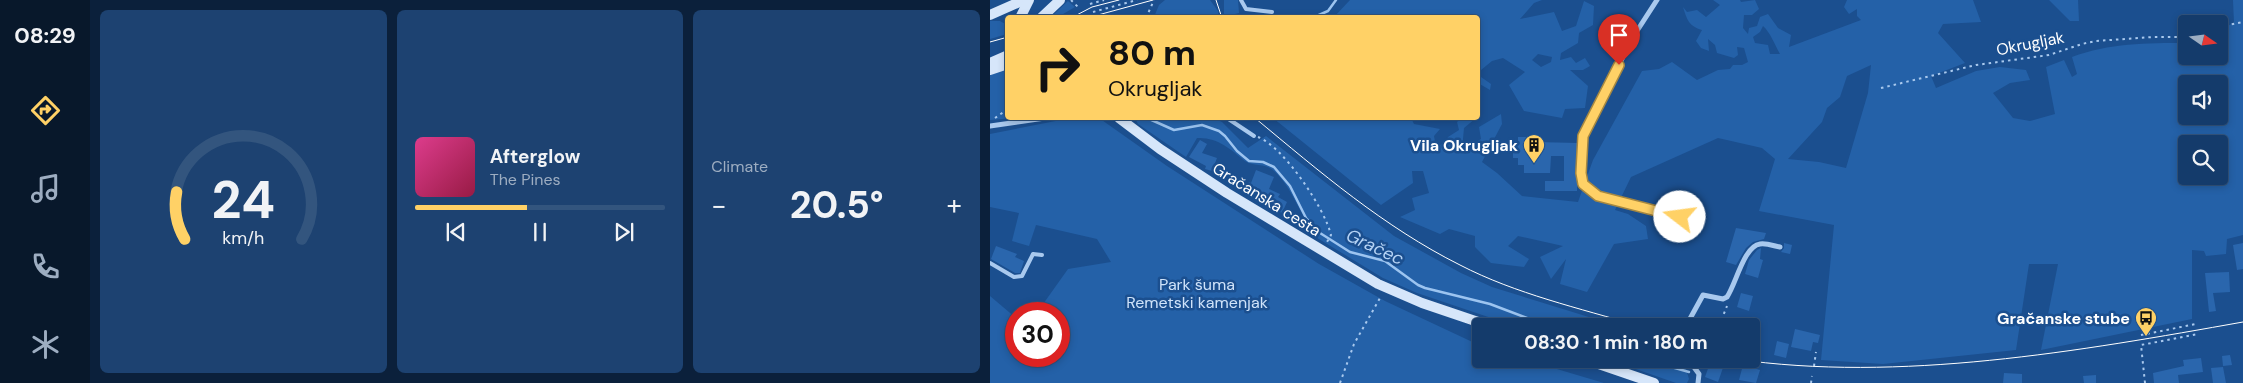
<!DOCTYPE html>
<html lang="en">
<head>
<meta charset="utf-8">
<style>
	body { margin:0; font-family:"DM Sans",sans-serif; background:#1d4271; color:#f1f3f6; height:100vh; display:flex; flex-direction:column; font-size:19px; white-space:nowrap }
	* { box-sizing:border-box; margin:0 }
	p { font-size:16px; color:#9dadc1 }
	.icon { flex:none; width:28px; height:28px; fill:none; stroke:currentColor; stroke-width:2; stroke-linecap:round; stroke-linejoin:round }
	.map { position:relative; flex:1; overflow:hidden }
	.drawer { display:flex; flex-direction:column; gap:10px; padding:10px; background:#0b203b; width:900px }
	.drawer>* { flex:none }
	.guide { position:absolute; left:15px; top:15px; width:475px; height:105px; border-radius:5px; box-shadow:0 2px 8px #0003,0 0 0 1px #33557e; background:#ffd166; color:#111; overflow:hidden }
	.needle { width:32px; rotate:104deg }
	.tools { position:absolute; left:1188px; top:15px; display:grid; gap:10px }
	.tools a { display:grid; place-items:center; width:50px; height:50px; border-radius:5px; background:#143b6b; box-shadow:0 2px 8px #0003,0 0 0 1px #33557e; font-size:25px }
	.speed { position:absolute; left:15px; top:302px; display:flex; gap:10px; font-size:25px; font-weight:700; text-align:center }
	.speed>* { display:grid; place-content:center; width:65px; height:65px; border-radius:50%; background:#143b6b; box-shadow:0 2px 8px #0003,0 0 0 1px #33557e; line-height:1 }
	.speed .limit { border:8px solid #d22; background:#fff; color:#111 }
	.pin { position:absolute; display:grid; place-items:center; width:42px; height:42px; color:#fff; margin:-51px -21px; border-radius:50% 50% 50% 0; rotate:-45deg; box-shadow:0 0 5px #0007 }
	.pin .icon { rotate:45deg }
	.me { position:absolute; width:55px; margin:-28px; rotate:285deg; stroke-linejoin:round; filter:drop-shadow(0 0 4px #0008) }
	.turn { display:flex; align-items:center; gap:18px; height:105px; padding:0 20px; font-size:22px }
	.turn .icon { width:65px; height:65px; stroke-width:2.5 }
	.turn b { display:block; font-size:35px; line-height:42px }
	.big { font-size:38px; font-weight:700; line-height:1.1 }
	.drawer .card { flex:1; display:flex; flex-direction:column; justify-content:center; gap:8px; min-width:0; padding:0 18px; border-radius:8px; background:#1d4271 }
	.drawer .dial { align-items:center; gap:0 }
	.dial svg { height:130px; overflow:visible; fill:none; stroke:#33557e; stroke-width:7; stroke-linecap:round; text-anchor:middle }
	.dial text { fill:#f1f3f6; stroke:none }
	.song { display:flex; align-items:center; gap:15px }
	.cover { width:60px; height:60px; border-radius:8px; background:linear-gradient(135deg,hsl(330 70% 55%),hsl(340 70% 35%)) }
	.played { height:5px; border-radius:2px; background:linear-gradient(90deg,#ffd166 45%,#33557e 45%) }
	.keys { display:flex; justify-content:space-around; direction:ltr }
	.heat { display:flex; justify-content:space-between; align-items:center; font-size:28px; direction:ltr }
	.drawer .tiles { flex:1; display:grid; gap:10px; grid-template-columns:repeat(3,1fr) }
	.trip { position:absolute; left:482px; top:318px; width:288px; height:50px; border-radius:5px; background:#143b6b; box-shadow:0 2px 8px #0003,0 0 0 1px #33557e; font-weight:700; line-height:50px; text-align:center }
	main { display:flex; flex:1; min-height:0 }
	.dock { display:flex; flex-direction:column; width:90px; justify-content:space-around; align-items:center; background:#08182b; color:#9dadc1 }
	.dock .icon { width:35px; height:35px }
	.dock .current { color:#ffd166 }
	.dock b { font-size:22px; color:#f1f3f6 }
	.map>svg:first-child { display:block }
	.green { fill:#2461a8; fill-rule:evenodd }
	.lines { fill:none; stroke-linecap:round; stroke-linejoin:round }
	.stream { stroke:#9cc4f0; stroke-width:2.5 }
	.building { fill:#2a66ad }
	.path { stroke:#a9c9ee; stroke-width:2; stroke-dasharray:2.5 4; stroke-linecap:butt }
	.service { stroke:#a9c9ee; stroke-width:4 }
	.minor { stroke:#a9c9ee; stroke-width:5 }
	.secondary { stroke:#d6e6fa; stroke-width:10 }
	.tram { stroke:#fff; stroke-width:1 }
	.route-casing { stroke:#a68842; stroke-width:12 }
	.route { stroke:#ffd166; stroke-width:9 }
	.labels { text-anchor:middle; stroke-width:5; stroke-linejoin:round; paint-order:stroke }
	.street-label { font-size:16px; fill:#fff; stroke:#1b4f8f }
	.poi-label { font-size:16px; font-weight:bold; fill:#fff; stroke:#1b4f8f; text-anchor:end }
	.park-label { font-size:16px; fill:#cfe3fa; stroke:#1b4f8f }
	.water-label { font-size:18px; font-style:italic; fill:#b5d3f5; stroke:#1b4f8f }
</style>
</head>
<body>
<main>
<nav class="dock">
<b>08:29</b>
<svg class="icon current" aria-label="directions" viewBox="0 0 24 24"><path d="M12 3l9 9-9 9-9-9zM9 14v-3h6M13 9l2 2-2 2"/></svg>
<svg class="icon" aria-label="music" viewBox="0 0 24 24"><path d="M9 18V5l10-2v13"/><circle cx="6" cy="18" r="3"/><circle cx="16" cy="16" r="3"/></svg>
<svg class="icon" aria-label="phone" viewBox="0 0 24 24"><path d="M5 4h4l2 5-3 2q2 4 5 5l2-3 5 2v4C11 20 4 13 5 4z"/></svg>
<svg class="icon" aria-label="climate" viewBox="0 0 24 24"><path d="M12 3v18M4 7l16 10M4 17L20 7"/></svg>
</nav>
<section class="drawer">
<div class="tiles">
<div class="card dial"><svg viewBox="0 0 100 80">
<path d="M14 69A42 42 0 1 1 86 69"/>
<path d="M14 69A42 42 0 0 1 9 40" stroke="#ffd166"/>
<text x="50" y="56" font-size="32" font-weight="700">24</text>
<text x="50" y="72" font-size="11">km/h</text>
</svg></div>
<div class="card">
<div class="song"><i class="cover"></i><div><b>Afterglow</b><p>The Pines</p></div></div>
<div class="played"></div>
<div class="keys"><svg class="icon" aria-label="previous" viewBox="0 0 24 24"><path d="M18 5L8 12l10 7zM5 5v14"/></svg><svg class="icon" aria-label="pause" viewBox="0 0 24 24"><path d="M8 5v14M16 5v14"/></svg><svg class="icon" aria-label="next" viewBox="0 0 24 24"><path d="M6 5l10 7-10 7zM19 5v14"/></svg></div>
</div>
<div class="card"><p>Climate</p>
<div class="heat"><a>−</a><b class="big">20.5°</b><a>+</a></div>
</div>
</div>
</section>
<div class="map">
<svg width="1253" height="383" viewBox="0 0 1253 383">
	<rect width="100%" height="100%" fill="#1b4f8f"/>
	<g class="green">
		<polygon points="175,0 220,0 228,11 229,17 164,17 169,5"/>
		<polygon points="234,0 248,0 249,13 241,15 240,17 234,17"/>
		<path d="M360,0H552L544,3L530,19L564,12L572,31L586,26L594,1L604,6L603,25L589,33L588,43L571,53L570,60L581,57L586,63L595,58L600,66L593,70H580L598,86L595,108L575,109L572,118L534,111L519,85L535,72L513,58L502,61L491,70V77L501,84L500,90L488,83V18L344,17ZM548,54L562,57L561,62L551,67L542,60Z"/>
		<path d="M723,0H750L751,2L765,0L769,9L762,15H754L753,28L758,34L759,28L767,26L770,17L778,14L788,28L801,35L799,47L871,20L867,16V9L859,14L854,7L857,0H983L991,22L953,24L948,33L975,63L941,76L946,88L986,71L1010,67L1036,70L1040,80L1020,83L1003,93L1023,118L1040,121L1065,114L1056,67L1074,60L1082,77L1087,74L1082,57C1119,43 1157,43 1196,43V56H1214L1219,63L1229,66L1232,58L1230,29L1244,23L1243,0H1253V235L1237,239L1236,254L1216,256L1214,251L1202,250V319L1051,350L1068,264H1039L1026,350L893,364L831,360L844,225L769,211L785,159L772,148L728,138L641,177L625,210L638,214L656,226L658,239L624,244L597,292L570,284L576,259L561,279L550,257L573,246L528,236L518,246L539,259L534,267L501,263L485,247V236L459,229L450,234L410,217L425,210L422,198L439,193L433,171H422L423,183L391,205L283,118H421L424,124L450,129L444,136L446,147L456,142L458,137L469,130L467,122L472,118H486L474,128L472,150L491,139L489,127L511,114L512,124L492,162L507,173L532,196L588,202L603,160L652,71L669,69L682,62L707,80L728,70L740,69L743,65H752L758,62L754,48L747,47L748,55L744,58L727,53L725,45L718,39L719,51L711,48L706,41L712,30C699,26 697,20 693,7L697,12L707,10L716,17L730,5ZM773,26C780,32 785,45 790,54H780L778,45L765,43L763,37L770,32ZM881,65L878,93L856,168L829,162L798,159L832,122L837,108L850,97L857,76ZM1196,84H1229V116H1196ZM1196,144H1229V176H1196Z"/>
		<polygon points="1059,0 1088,0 1089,21 1080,21"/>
		<polygon points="78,1 85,7 68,17 61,17"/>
		<polygon points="0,21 10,21 17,25 17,34 0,39"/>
		<polygon points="17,70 18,118 24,118 0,120 0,75"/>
		<polygon points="81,118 109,118 177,166 329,264 395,301 491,346 491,359 533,359 614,383 0,383 0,296 26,318 26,356 69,356 69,314 46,314 78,269 121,262 107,239 46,225 39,246 22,241 29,213 0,207 0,134"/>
		<path d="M145,118H223L232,122L258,148L276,136L404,236L471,273L502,287L628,326H525L427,293L393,278L324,236L325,232C308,213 303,188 284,171C276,163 264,167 255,161C240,149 228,137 207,138L196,157L148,124Z"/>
		<polygon points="617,359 680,359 696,369 699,379 697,383 686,383"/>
	</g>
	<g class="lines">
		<g class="stream">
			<polyline points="322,18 338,11 346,0"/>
			<polyline points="157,118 184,130 212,125 229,131 235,136 247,151 259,161 273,162 284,167 300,186 316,218 330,233 360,252 395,261 428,285 435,288 500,304 558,326"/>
			<polyline points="653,359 699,372"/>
		</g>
	</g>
	<g class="building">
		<polygon points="528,137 545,137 545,142 588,143 587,191 555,191 555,181 574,181 574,156 561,156 560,173 534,173 534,165 528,165 528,158 523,158 523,145 528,145"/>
		<polygon points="210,140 217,144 212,153 227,158 222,171 215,169 216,166 199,157"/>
		<polygon points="266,170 284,177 279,189 290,194 288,197 297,202 292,213 276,205 277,202 254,191 259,182 261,183"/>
		<polygon points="687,195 700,201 695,210 682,203"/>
		<polygon points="746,228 776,233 774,239 763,242 756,248 746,265 736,262"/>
		<polygon points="794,243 802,245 800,254 791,252 794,248"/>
		<polygon points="1253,243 1253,269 1247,270 1243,245"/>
		<polygon points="6,246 27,254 25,257 34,261 30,273 25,273 1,259"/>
		<polygon points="771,248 770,259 773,260 768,278 755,274 759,260 767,250"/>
		<polygon points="1239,272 1240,292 1223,293 1226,311 1219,312 1215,273"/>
		<polygon points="751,293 763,296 759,311 747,307"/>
		<polygon points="805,329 830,335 828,343 823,342 821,351 801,347"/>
		<polygon points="787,341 799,344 796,358 784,355"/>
		<polygon points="1240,355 1242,365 1233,366 1232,356"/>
		<polygon points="1211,358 1213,372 1188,375 1189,383 1164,383 1163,373 1194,366 1193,360"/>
		<polygon points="721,360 734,365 728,382 715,377"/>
		<polygon points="753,365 770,370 766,383 749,380"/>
		<polygon points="1233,367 1236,383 1223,383 1221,368"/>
		<polygon points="1014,373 1032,374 1032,383 1013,383"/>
		<polygon points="1106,375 1106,383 1094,383 1093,376"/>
	</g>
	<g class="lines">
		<g class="path">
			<polyline points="81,0 88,7"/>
			<polyline points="100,4 114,0"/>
			<polyline points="103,12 147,0"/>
			<polyline points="156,18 164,0"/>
			<polyline points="1229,27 1253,22"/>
			<polyline points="891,88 986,65 1059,55 1092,44 1106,41 1163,37 1196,37"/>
			<polyline points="5,118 18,109"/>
			<path d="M268,137C294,147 335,209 341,235L337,242"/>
			<polyline points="729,326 737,306"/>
			<polyline points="1151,335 1206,324"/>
			<polyline points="824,366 826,352"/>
			<polyline points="350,383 364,344 390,298"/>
			<polyline points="821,383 822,376"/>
			<polyline points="1155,383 1151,345 1208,334"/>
		</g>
		<g class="service">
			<polyline points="251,0 256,9 282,12"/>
			<polyline points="237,118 264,136"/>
			<polyline points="0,263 24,277 32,276 43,254 52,255"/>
		</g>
		<g class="minor">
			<polyline points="667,0 645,34 594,131 591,173 593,184 608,196 691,217"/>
			<polyline points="0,126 55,118"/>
			<path d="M696,326L713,295L733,299L737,297C746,284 754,246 770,244C777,243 784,246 790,247"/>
			<polyline points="698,359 709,374 708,383"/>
		</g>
		<g class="secondary">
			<polyline points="0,15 34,0"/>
			<polyline points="30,18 39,0"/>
			<polyline points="51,18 70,0"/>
			<polyline points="0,63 18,55"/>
			<polyline points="0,70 18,64"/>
			<polyline points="129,118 170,149 237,193 388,284 432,303 500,326"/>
			<polyline points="594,359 664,383"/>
		</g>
		<g class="tram">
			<polyline points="226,0 232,18"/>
			<polyline points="81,18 102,7 129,0"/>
			<polyline points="97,18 163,0"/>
			<polyline points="0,42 18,37"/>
			<path d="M265,118C330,172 394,227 470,265C526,294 589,308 649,326"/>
			<path d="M745,359C909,383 1090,351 1253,322"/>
		</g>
	</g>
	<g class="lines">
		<g class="route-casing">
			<polyline id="route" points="629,65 593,136 591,173 593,184 608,196 690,217"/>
		</g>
		<use href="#route" class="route"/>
	</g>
	<defs>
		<g id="building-pin" transform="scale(1.125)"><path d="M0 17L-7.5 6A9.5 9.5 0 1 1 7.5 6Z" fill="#ffd166" stroke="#1b4f8f"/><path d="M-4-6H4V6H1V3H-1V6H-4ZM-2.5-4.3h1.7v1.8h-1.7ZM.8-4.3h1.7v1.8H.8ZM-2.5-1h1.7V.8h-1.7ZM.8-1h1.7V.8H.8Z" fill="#111"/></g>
		<g id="bus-pin" transform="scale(1.125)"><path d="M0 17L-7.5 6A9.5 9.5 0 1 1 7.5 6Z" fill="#ffd166" stroke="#1b4f8f"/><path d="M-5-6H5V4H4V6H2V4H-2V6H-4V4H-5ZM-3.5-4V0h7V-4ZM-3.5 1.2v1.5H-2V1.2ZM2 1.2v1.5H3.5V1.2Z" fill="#111"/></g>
	</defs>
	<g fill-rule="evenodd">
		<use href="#building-pin" x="544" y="145"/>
		<use href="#bus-pin" x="1156" y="318"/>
	</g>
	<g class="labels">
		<g class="street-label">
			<text transform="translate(1040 43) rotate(-11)" y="6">Okrugljak</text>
			<text transform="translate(277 199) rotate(32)" y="6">Gračanska cesta</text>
		</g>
		<g class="poi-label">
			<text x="528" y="151">Vila Okrugljak</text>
			<text x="1140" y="324">Gračanske stube</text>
		</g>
		<g class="park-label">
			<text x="207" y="290">Park šuma<tspan x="207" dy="18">Remetski kamenjak</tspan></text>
		</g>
		<g class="water-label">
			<text transform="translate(385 247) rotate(25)" y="6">Gračec</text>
		</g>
	</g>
</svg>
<div class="tools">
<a><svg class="needle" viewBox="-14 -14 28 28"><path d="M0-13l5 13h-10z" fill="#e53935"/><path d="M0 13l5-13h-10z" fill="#9dadc1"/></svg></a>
<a><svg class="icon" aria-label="sound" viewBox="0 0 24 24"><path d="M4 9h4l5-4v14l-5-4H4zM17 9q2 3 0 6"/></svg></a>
<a><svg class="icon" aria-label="search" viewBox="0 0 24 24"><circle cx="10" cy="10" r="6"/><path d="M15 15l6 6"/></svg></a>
</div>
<div class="speed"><div class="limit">30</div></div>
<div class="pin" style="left:629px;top:65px;background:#d93025"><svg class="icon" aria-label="arrive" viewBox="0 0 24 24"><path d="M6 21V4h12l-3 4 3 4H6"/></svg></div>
<svg class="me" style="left:690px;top:217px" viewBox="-20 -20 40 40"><circle r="19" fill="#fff"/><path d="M0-13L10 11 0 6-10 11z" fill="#ffd166"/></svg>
<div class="trip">08:30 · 1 min · 180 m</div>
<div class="guide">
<div class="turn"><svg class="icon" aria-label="right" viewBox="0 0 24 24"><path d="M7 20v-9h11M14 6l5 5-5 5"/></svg><div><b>80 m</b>Okrugljak</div></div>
</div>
</div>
</main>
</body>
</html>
